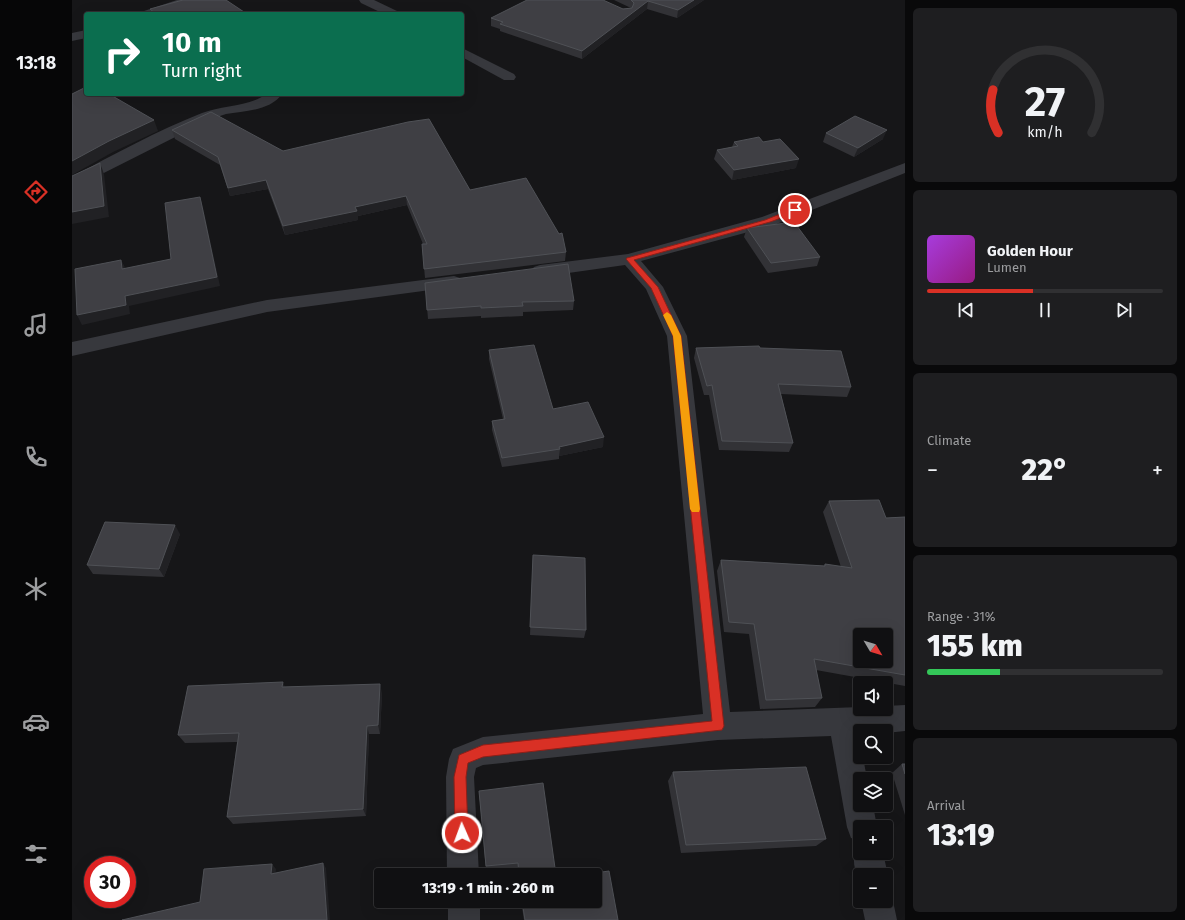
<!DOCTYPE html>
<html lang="en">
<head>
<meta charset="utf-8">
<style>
	body { margin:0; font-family:"Fira Sans",sans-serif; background:#1e1e20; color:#f1f3f6; height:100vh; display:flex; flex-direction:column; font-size:15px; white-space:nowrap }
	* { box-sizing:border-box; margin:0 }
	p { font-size:13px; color:#9c9d9f }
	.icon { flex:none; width:22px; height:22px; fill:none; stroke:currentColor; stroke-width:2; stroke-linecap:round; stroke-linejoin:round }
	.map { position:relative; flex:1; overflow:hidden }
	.panel { display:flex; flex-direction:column; gap:8px; padding:8px; background:#09090a; width:280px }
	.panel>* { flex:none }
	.banner { position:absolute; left:12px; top:12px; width:380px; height:84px; border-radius:4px; box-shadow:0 4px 16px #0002,0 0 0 1px #303032; background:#0b6e4f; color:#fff; overflow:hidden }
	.needle { width:26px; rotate:128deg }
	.buttons { position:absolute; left:781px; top:628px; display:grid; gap:8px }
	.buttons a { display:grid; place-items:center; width:40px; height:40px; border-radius:4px; background:#101012; box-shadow:0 4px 16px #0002,0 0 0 1px #303032; font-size:20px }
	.speed { position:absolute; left:12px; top:856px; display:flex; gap:8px; font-size:20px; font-weight:700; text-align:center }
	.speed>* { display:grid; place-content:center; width:52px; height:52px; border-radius:50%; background:#101012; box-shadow:0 4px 16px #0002,0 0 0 1px #303032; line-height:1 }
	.speed .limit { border:6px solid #d22; background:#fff; color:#111 }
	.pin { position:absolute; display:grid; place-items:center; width:34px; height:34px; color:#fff; margin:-17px; border:2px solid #fff; border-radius:50%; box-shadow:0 1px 4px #0007 }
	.me { position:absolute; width:44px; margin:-22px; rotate:358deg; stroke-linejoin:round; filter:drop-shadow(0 0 3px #0008) }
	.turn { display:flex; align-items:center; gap:14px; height:84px; padding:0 12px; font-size:18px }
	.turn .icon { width:52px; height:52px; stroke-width:2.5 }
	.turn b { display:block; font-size:28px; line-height:34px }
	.big { font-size:30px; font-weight:800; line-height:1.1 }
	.panel .tile { flex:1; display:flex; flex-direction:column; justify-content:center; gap:6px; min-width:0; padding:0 14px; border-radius:6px; background:#1e1e20 }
	.panel .dial { align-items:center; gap:0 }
	.dial svg { height:104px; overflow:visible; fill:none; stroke:#303032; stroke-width:7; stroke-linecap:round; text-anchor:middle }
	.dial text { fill:#f1f3f6; stroke:none }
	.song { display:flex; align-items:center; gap:12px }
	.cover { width:48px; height:48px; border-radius:6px; background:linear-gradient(135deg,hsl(280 70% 55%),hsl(310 70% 35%)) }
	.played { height:4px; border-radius:2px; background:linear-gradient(90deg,#d93025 45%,#303032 45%) }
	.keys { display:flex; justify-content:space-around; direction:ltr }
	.heat { display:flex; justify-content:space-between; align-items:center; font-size:22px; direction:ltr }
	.charge { height:6px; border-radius:3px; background:linear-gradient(90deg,#34c759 31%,#303032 0) }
	.trip { position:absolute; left:302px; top:868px; width:228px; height:40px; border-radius:4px; background:#101012; box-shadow:0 4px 16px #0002,0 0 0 1px #303032; font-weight:800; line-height:40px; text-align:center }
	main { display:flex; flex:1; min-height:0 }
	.dock { display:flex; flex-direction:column; width:72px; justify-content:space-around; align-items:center; background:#060607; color:#9c9d9f }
	.dock .icon { width:28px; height:28px }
	.dock .selected { color:#d93025 }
	.dock b { font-size:18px; color:#f1f3f6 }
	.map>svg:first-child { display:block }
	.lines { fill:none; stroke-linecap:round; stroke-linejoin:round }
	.minor { fill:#37383d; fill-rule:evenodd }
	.wall { fill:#323236 }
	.shaded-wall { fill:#212124 }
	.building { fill:#3f3f44; stroke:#4f5156; fill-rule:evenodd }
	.route { fill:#d93025; stroke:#8d1f18 }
	.slow { fill:#f59e0b }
</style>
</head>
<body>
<main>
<nav class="dock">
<b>13:18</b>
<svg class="icon selected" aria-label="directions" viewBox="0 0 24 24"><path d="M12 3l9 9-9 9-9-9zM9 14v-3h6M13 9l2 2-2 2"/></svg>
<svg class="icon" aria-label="music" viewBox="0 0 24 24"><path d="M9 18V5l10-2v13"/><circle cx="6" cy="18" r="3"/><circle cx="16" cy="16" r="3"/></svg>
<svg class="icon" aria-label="phone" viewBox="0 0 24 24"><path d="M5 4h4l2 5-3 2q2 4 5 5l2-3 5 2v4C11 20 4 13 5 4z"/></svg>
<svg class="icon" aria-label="climate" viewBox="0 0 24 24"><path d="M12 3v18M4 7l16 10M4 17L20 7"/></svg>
<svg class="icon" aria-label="car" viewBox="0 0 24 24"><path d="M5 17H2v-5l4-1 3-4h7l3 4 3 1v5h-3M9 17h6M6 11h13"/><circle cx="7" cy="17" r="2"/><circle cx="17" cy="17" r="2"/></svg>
<svg class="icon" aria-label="filters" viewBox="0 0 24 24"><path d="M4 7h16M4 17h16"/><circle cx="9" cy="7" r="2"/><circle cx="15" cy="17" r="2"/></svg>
</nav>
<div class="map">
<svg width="833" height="920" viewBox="0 0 833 920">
	<rect width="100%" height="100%" fill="#161618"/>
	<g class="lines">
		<g class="minor">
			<polygon points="105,0 123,0 121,3 88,14 70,14 72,11"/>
			<polygon points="287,0 302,0 325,11 327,14 312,14 289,3"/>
			<polygon points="14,30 14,38 0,41 0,33"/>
			<polygon points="390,48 442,74 444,77 442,80 432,80 390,57"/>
			<path d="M194,94H210C198,111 172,111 154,114C147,116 140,119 133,122L6,186L0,188V177C42,154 85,131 130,113C150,105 177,107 194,94Z"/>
			<path d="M833,163V173L702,225L569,261L591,287L615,336L658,712L788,707V709H814V706L833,705V731L814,733V731H788V734L786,735L788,757H791L795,779H788V805H801L805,827H788V853H811L816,875L814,879V875H788V884C782,870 779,856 785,842L788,841L779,838L775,827L759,736L646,740L411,765L404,768L402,777L407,875H375L374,777L377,759L381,749L411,737L631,714L595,336L574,289L553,265L468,277L462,275L459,271L462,267L468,265L556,254L690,217Z"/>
			<polygon points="382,276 388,278 391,282 388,286 195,312 0,356 0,342 195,300"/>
			<polygon points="814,889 816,890 821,901 825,920 793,920 789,901 814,901"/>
			<rect x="376" y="901" width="32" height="19"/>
		</g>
	</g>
	<g class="wall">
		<polygon points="542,0 632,0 605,18 575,9 510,59 428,31 428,29 419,26 419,18 559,8"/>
		<polygon points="78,9 175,14 182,14 80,14"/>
		<polygon points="100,130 211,151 398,190 494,252 493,261 353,278 350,244 351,244 335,205 286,216 286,220 213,235 196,189 158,196 148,165 103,139"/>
		<polygon points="754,133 811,139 782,157 751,142"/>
		<polygon points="662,142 691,142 724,168 660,180 642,159 645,150 660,147"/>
		<polygon points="675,228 748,257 745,266 696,273 672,237"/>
		<polygon points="353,283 502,301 501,310 451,312 451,316 409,318 409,316 356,319"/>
		<polygon points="624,348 688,348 779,387 775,397 709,394 721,443 717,452 647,450 637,395 632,395 622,358"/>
		<polygon points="417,350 481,409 531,447 487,456 487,459 430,467 420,430 420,421 431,419 417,359"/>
		<polygon points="757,501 814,518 833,517 833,686 744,670 750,698 743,707 688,709 677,634 652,632 645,571 649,560 752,566 753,564 769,567 751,512"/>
		<polygon points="108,534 92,577 21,574 15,565"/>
		<polygon points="461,555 514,630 512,638 458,635"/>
		<polygon points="213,687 310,693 308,734 297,734 294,816 161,824 155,817 165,742 113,743 106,735"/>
		<polygon points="830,764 833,764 833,815 820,773"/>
		<polygon points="601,772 754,839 744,846 609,853 596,781"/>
		<polygon points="407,791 484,875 446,875 445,868 414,871"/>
		<polygon points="449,901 523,901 546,920 452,920"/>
	</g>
	<g class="shaded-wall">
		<polygon points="622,0 632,0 605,18 606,10"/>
		<polygon points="576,1 575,9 510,59 510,51"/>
		<polygon points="82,120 86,131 41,152 0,175 0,161 37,141"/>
		<polygon points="815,130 811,139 782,157 786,148"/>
		<polygon points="727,159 724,168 660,180 662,170"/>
		<polygon points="28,163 32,174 37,217 0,224 0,212"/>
		<polygon points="194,180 196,189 158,196 156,188"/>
		<polygon points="334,196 335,205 286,216 286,220 213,235 211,226 283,207"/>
		<polygon points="128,197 131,207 148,286 57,306 58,314 10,325 5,315 53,296 145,277"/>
		<polygon points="49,260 54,269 50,269"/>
		<polygon points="532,437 531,447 487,456 488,449 487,447"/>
		<polygon points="103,525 108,534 92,577 87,569"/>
		<polygon points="211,682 215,692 210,687"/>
		<polygon points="308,684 310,693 308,734 306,725"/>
		<polygon points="295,726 297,734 294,816 291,809"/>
		<polygon points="251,863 254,868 258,920 255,920"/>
		<polygon points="200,864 204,869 203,879 199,874"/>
	</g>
	<g class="building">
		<polygon points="111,0 154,0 175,14 178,12 182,14 84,14 78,9"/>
		<polygon points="455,0 531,0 551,9 560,8 562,3 559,0 622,0 606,10 576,1 510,51 428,24 431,22 419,18"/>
		<polygon points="14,87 14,94 37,94 82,120 37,141 0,161 0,94"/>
		<polygon points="139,112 211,151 336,122 357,119 398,190 454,178 487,234 490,233 494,252 352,269 350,244 355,244 334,196 283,207 285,211 211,226 194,180 156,188 146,157 100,130"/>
		<polygon points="783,116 815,130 786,148 754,133"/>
		<polygon points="687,137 691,142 708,139 727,159 662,170 645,150 666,146 662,142"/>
		<polygon points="28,163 32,206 0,212 0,176"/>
		<polygon points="128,197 145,277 53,296 54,305 5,315 3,269 49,260 50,269 99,259 93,203"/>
		<polygon points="722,222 748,257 699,263 675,228"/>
		<polygon points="496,264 502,301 450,302 451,306 409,308 409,306 355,310 353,283"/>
		<polygon points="462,345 481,409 516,402 532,437 487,447 488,449 430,458 420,421 433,419 417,350"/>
		<polygon points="687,346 688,348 769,351 779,387 706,384 721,443 650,441 640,385 635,386 624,348"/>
		<path d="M807,500L814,518L833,517V675L742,659L750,698L694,700L682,624L657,622L649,560L753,566V564L780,568L757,501ZM788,635H814V661H788Z"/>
		<polygon points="33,522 103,525 87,569 15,565"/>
		<polygon points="461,555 513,558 514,630 458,627"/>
		<polygon points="211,682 210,687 308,684 306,725 295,726 291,809 155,817 167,733 106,735 116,686"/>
		<polygon points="830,764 833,764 833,774"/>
		<polygon points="734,767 754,839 614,845 601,772"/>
		<polygon points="471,783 484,875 447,875 446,863 414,866 407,791"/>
		<polygon points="251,863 255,920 50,920 128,902 132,869 200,864 199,874"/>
		<polygon points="537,871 546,920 453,920 450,901 523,901 523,875 509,875"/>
	</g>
	<polygon class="route" points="723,208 727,210 726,212 698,222 562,260 586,287 609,336 652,726 650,730 411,757 396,763 394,777 396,833 394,837 390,839 385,837 383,833 382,777 387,755 411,745 640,721 601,336 579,288 554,259 555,258 693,220"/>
	<polygon class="slow" points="595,312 599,315 609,336 628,509 627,512 620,512 618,509 601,336 591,315"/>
</svg>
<div class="buttons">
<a><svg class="needle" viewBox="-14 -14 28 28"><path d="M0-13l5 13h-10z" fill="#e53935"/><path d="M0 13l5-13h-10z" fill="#9c9d9f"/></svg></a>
<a><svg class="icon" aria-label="sound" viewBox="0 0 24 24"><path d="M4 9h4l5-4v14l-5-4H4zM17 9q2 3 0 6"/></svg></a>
<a><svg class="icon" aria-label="search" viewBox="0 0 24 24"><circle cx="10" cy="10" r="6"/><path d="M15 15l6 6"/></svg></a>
<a><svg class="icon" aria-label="layers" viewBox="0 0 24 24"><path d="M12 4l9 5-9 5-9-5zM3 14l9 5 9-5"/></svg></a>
<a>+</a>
<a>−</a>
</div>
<div class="speed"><div class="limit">30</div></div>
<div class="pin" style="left:723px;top:210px;background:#d93025"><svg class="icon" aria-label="arrive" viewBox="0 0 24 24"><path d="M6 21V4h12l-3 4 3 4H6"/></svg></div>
<svg class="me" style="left:390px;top:833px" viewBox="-20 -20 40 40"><circle r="17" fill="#d93025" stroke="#fff" stroke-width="3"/><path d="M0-11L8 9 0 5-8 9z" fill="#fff"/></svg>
<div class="trip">13:19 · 1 min · 260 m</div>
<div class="banner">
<div class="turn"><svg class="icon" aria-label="right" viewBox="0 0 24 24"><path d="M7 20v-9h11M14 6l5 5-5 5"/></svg><div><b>10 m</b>Turn right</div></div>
</div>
</div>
<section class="panel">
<div class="tile dial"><svg viewBox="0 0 100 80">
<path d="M14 69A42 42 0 1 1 86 69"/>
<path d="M14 69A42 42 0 0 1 10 36" stroke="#d93025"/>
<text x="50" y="56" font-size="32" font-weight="700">27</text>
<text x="50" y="72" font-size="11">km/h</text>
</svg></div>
<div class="tile">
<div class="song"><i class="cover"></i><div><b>Golden Hour</b><p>Lumen</p></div></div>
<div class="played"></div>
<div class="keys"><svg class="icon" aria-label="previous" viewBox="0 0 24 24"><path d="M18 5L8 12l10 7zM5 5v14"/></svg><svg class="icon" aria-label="pause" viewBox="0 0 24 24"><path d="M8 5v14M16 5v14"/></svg><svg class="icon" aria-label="next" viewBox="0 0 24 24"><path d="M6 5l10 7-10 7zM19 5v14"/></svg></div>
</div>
<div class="tile"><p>Climate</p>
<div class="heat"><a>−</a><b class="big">22°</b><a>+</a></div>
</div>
<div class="tile"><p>Range · 31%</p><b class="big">155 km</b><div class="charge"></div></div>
<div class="tile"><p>Arrival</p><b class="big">13:19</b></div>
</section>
</main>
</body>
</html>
